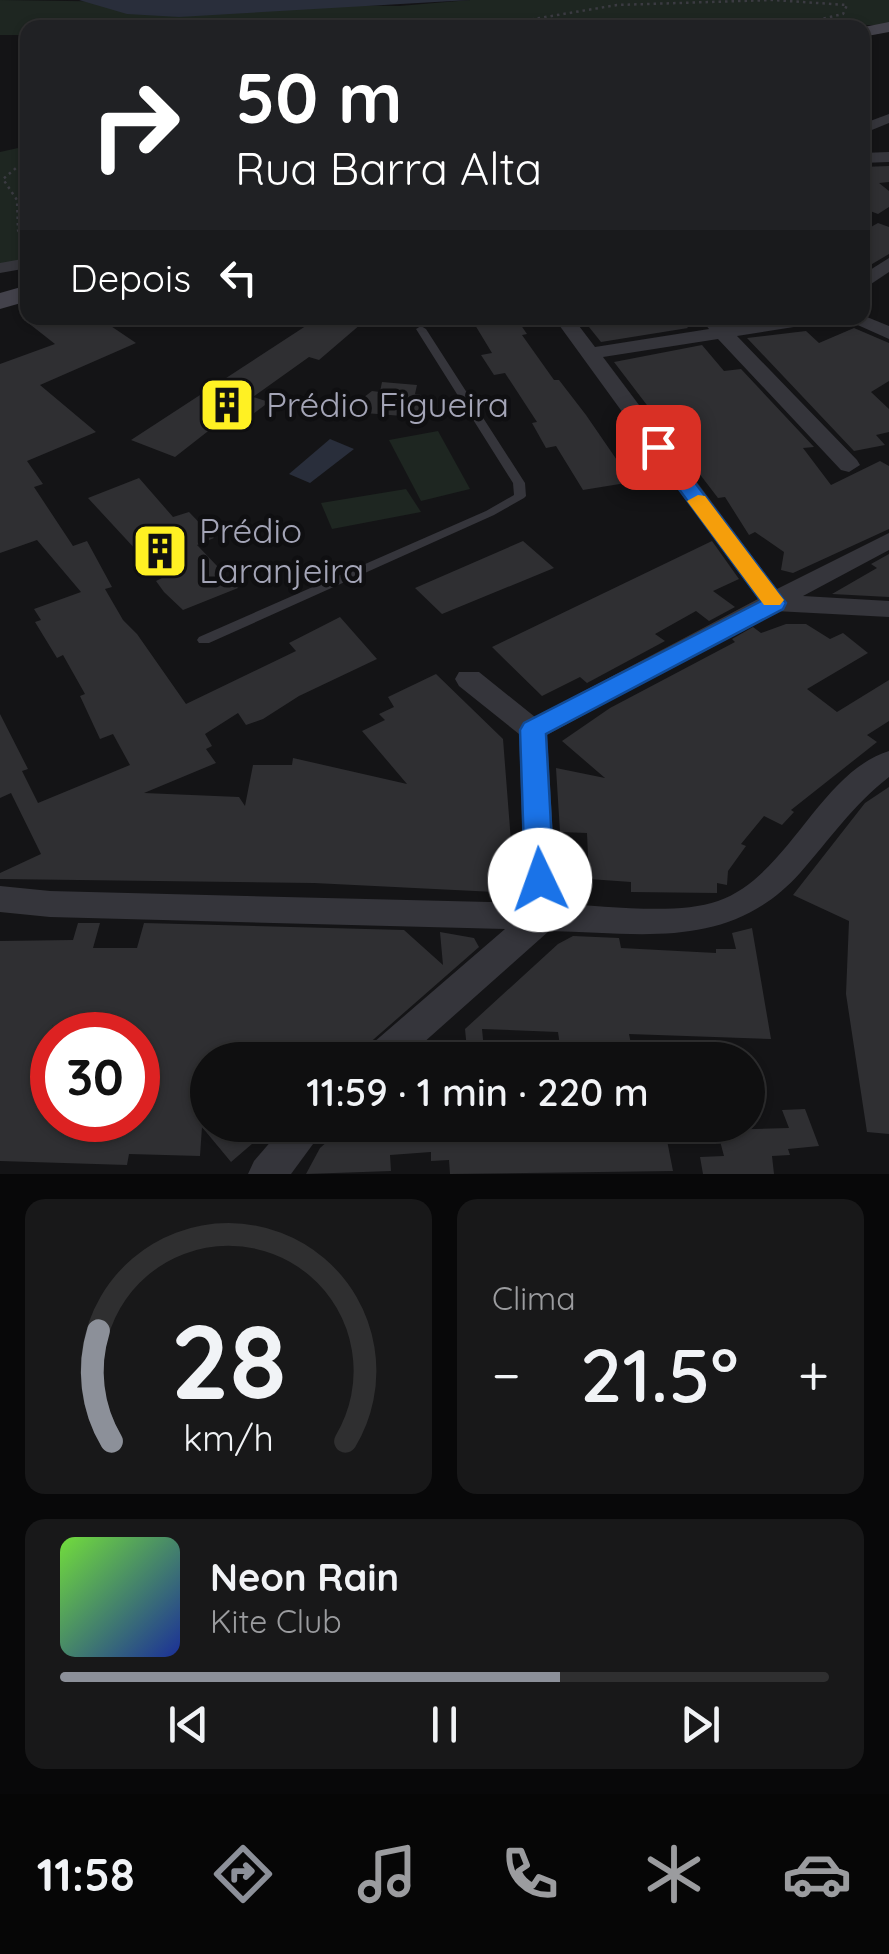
<!DOCTYPE html>
<html lang="pt">
<head>
<meta charset="utf-8">
<style>
	body { margin:0; font-family:Quicksand,sans-serif; background:#181819; color:#f1f3f6; height:100vh; display:flex; flex-direction:column; font-size:38px; white-space:nowrap }
	* { box-sizing:border-box; margin:0 }
	p { font-size:32px; color:#9b9c9f }
	.icon { flex:none; width:55px; height:55px; fill:none; stroke:currentColor; stroke-width:2; stroke-linecap:round; stroke-linejoin:round }
	.map { position:relative; height:1174px; overflow:hidden }
	.side { display:flex; flex-direction:column; gap:25px; padding:25px; background:#080809; flex:1 }
	.side>* { flex:none }
	.guide { position:absolute; left:20px; top:20px; width:850px; height:305px; border-radius:20px; box-shadow:0 2px 8px #0004,0 0 0 2px #2f2f30; background:#202124; color:#fff; overflow:hidden }
	.speed { position:absolute; left:30px; top:1012px; display:flex; gap:20px; font-size:50px; font-weight:700; text-align:center }
	.speed>* { display:grid; place-content:center; width:130px; height:130px; border-radius:50%; background:#0f0f10; box-shadow:0 2px 8px #0004,0 0 0 2px #2f2f30; line-height:1 }
	.speed .limit { border:15px solid #d22; background:#fff; color:#111 }
	.pin { position:absolute; display:grid; place-items:center; width:85px; height:85px; color:#fff; margin:-42px; border-radius:20px; box-shadow:0 5px 15px #0006 }
	.me { position:absolute; width:110px; margin:-55px; rotate:357deg; stroke-linejoin:round; filter:drop-shadow(0 0 8px #0008) }
	.turn { display:flex; align-items:center; gap:35px; height:210px; padding:0 50px; font-size:45px }
	.turn .icon { width:130px; height:130px; stroke-width:2.5 }
	.turn b { display:block; font-size:70px; line-height:85px }
	.then { display:flex; align-items:center; height:95px; padding:0 50px; background:#0003; gap:20px; font-size:38px }
	.big { font-size:75px; font-weight:600; line-height:1.1 }
	.side .widget { flex:1; display:flex; flex-direction:column; justify-content:center; gap:15px; min-width:0; padding:0 35px; border-radius:20px; background:#181819 }
	.side .dial { align-items:center; gap:0 }
	.dial svg { height:260px; overflow:visible; fill:none; stroke:#2f2f30; stroke-width:7; stroke-linecap:round; text-anchor:middle }
	.dial text { fill:#f1f3f6; stroke:none }
	.song { display:flex; align-items:center; gap:30px }
	.cover { width:120px; height:120px; border-radius:15px; background:linear-gradient(135deg,hsl(100 70% 55%),hsl(230 70% 35%)) }
	.played { height:10px; border-radius:5px; background:linear-gradient(90deg,#8c9099 65%,#2f2f30 65%) }
	.keys { display:flex; justify-content:space-around; direction:ltr }
	.heat { display:flex; justify-content:space-between; align-items:center; font-size:55px; direction:ltr }
	.side .tiles { flex:1; display:grid; gap:25px; grid-template-columns:1fr 1fr }
	.widget:last-child { grid-column:span 2 }
	.trip { position:absolute; left:190px; top:1042px; width:575px; height:100px; border-radius:50px; background:#0f0f10; box-shadow:0 2px 8px #0004,0 0 0 2px #2f2f30; font-weight:600; line-height:100px; text-align:center }
	.dock { display:flex; height:160px; justify-content:space-around; align-items:center; background:#060606; color:#9b9c9f }
	.dock .icon { width:70px; height:70px }
	.dock .selected { color:#8c9099 }
	.dock b { font-size:45px; color:#f1f3f6 }
	.map>svg:first-child { display:block }
	.green { fill:#1e2621 }
	.water { fill:#292e3b }
	.building { fill:#2f2f32; fill-rule:evenodd }
	.lines { fill:none; stroke-linecap:round; stroke-linejoin:round }
	.path { stroke:#3b3b42; stroke-width:2.5; stroke-dasharray:2.5 4; stroke-linecap:butt }
	.lane { fill:#35353b; fill-rule:evenodd }
	.street { fill:#35353b; fill-rule:evenodd }
	.secondary { fill:#43424b; fill-rule:evenodd }
	.route { fill:#1a73e8; stroke:#114b97; stroke-width:2.5 }
	.slow { fill:#f59e0b }
	.labels { text-anchor:middle; stroke-width:9; stroke-linejoin:round; paint-order:stroke }
	.poi-label { font-size:35px; fill:#a4a5b7; stroke:#0f0f11; text-anchor:start }
</style>
</head>
<body>
<div class="map">
<svg width="889" height="1174" viewBox="0 0 889 1174">
	<rect width="100%" height="100%" fill="#141416"/>
	<g class="green">
		<polygon points="0,0 399,6 470,0 889,0 889,25 28,28 27,35 0,35"/>
		<polygon points="27,146 27,259 0,264 0,152"/>
		<polygon points="438,431 470,489 421,501 389,440"/>
		<polygon points="406,489 421,512 332,529 321,503"/>
	</g>
	<g class="water">
		<polygon points="79,0 470,0 179,17 127,14"/>
		<polygon points="330,439 354,449 310,483 289,474"/>
	</g>
	<g class="building">
		<polygon points="889,166 889,182 879,183 889,191 889,207 878,214 862,208 862,167"/>
		<polygon points="878,223 889,227 889,254 862,270 862,232"/>
		<polygon points="22,318 99,318 136,343 40,385 96,432 27,461 43,484 34,487 73,546 87,541 112,587 105,589 123,620 137,634 186,704 296,651 289,643 340,617 377,659 299,696 263,719 246,725 238,713 205,734 212,746 206,749 216,763 144,793 239,797 245,806 253,765 292,765 293,758 407,784 362,731 385,720 379,714 394,707 388,697 436,674 503,739 515,893 314,883 0,879 0,873 41,854 11,793 0,798 0,714 28,769 22,771 38,803 130,765 113,734 100,739 80,696 85,694 63,655 57,658 35,622 41,620 34,609 81,592 37,540 0,553 0,364 55,344"/>
		<polygon points="318,318 368,318 319,360 309,357 253,397 269,402 236,427 221,421 175,457 131,440"/>
		<polygon points="494,318 516,318 527,334 522,335 554,380 559,380 586,415 632,482 583,490 556,446 546,448 532,423 537,422 505,373 494,375 481,355 492,353 472,320"/>
		<polygon points="614,318 679,318 688,328 601,342 585,322"/>
		<polygon points="854,328 889,343 889,381 871,392 889,409 889,432 876,435 885,445 854,451 747,338 806,331 819,343"/>
		<polygon points="702,345 724,371 741,369 814,447 803,448 831,485 880,461 889,466 889,529 793,573 781,570 784,552 755,532 749,535 725,497 718,498 614,362"/>
		<polygon points="382,382 417,385 415,394 421,395 429,406 415,417 365,413 359,401 372,391 380,392"/>
		<polygon points="139,478 173,517 189,512 214,538 197,545 238,588 183,610 164,592 156,581 162,578 88,498"/>
		<polygon points="523,541 554,568 442,614 415,588"/>
		<polygon points="712,541 739,579 713,591 735,607 709,621 696,611 655,634 665,641 587,683 580,677 542,696 492,647"/>
		<polygon points="889,554 889,597 832,594 877,568 871,564"/>
		<polygon points="786,624 806,624 830,639 843,633 868,653 807,689 837,712 889,680 889,721 867,735 877,742 791,810 794,812 782,825 764,816 741,844 746,846 728,871 727,885 717,883 717,893 631,892 631,882 589,879 587,833 560,832 556,768 605,778 562,741 610,708 735,642 732,639 753,627 761,633"/>
		<polygon points="889,787 889,1134 867,1132 846,994 849,921 793,895 865,803"/>
		<path d="M78,923H100L93,948H137L144,923L404,930L443,965L440,932L474,938L479,947L350,1060H208V1125H274L231,1162L202,1127L200,1156L129,1154L127,1165L0,1161V941L73,940ZM52,1025L95,1026L92,1035H138V1120H52Z"/>
		<polygon points="752,928 771,1039 629,1034 632,1049 586,1049 588,1060 562,1060 558,1032 482,1029 485,1060 468,1060 465,1029 558,944 573,936 619,938 621,948 716,953 716,949 736,949 732,933"/>
		<polygon points="805,1109 819,1146 788,1149 790,1155 772,1156 774,1174 703,1174 700,1157 724,1156 717,1130 789,1128 782,1110"/>
		<polygon points="346,1125 664,1125 673,1171 450,1174 449,1160 431,1161 431,1152 390,1155 391,1171 306,1174 320,1148"/>
	</g>
	<g class="lines">
		<g class="path">
			<polyline points="480,28 617,5 773,0 847,5 843,14 782,28"/>
			<polyline points="26,250 18,230 17,200 3,179 28,158"/>
		</g>
		<polygon class="lane" points="421,326 426,329 525,483 526,496 524,498 494,515 209,643 199,643 197,640 199,637 486,511 514,495 513,483 416,329"/>
		<g class="street">
			<polygon points="889,114 889,123 862,134 862,124"/>
			<polygon points="889,152 889,162 862,163 862,153"/>
			<polygon points="28,258 28,268 0,273 0,263"/>
			<polygon points="889,258 889,272 862,290 862,275"/>
			<polygon points="862,315 889,326 889,339 842,318"/>
			<path d="M554,318H573L595,347L709,329L700,318H719L727,326L780,318H823L813,324L737,336L857,460L860,465L849,472L841,470L718,339L603,357L777,589L889,533V550L803,596L889,601V617L775,611L547,735L557,904C603,905 676,916 718,901C789,876 819,773 889,751V777C854,804 829,840 800,873C730,951 644,933 549,931L404,1060H361L366,1049L505,929L50,917L0,912V886L50,891L525,903L519,734L459,686L455,679L459,672H479L535,717L758,599Z"/>
			<polygon points="285,1125 327,1125 291,1174 248,1174 254,1161"/>
		</g>
		<g class="secondary">
			<polygon points="889,22 889,32 862,37 862,28 859,28"/>
			<polygon points="28,285 28,301 0,309 0,293"/>
		</g>
	</g>
	<polygon class="route" points="658,441 665,443 786,603 783,609 546,734 554,880 550,889 540,892 530,889 525,880 520,730 524,723 761,601 648,447"/>
	<polygon class="slow" points="698,495 705,496 780,595 784,600 780,605 764,605 687,501"/>
	<defs>
		<g id="building-square" transform="scale(2.875)"><rect x="-9" y="-9" width="18" height="18" rx="4" fill="#fff123" stroke="#0f0f11"/><path d="M-4-6H4V6H1V3H-1V6H-4ZM-2.5-4.3h1.7v1.8h-1.7ZM.8-4.3h1.7v1.8H.8ZM-2.5-1h1.7V.8h-1.7ZM.8-1h1.7V.8H.8Z" fill="#111"/></g>
	</defs>
	<g fill-rule="evenodd">
		<use href="#building-square" x="227" y="405"/>
		<use href="#building-square" x="160" y="551"/>
	</g>
	<g class="labels">
		<g class="poi-label">
			<text x="266" y="417">Prédio Figueira</text>
			<text x="199" y="543">Prédio<tspan x="199" dy="40">Laranjeira</tspan></text>
		</g>
	</g>
</svg>
<div class="speed"><div class="limit">30</div></div>
<div class="pin" style="left:658px;top:447px;background:#d93025"><svg class="icon" aria-label="arrive" viewBox="0 0 24 24"><path d="M6 21V4h12l-3 4 3 4H6"/></svg></div>
<svg class="me" style="left:540px;top:880px" viewBox="-20 -20 40 40"><circle r="19" fill="#fff"/><path d="M0-13L10 11 0 6-10 11z" fill="#1a73e8"/></svg>
<div class="trip">11:59 · 1 min · 220 m</div>
<div class="guide">
<div class="turn"><svg class="icon" aria-label="right" viewBox="0 0 24 24"><path d="M7 20v-9h11M14 6l5 5-5 5"/></svg><div><b>50 m</b>Rua Barra Alta</div></div>
<div class="then">Depois<svg class="icon" aria-label="left" viewBox="0 0 24 24"><path d="M17 20v-9H6M10 6l-5 5 5 5"/></svg></div>
</div>
</div>
<section class="side">
<div class="tiles">
<div class="widget dial"><svg viewBox="0 0 100 80">
<path d="M14 69A42 42 0 1 1 86 69"/>
<path d="M14 69A42 42 0 0 1 10 35" stroke="#8c9099"/>
<text x="50" y="56" font-size="32" font-weight="700">28</text>
<text x="50" y="72" font-size="11">km/h</text>
</svg></div>
<div class="widget"><p>Clima</p>
<div class="heat"><a>−</a><b class="big">21.5°</b><a>+</a></div>
</div>
<div class="widget">
<div class="song"><i class="cover"></i><div><b>Neon Rain</b><p>Kite Club</p></div></div>
<div class="played"></div>
<div class="keys"><svg class="icon" aria-label="previous" viewBox="0 0 24 24"><path d="M18 5L8 12l10 7zM5 5v14"/></svg><svg class="icon" aria-label="pause" viewBox="0 0 24 24"><path d="M8 5v14M16 5v14"/></svg><svg class="icon" aria-label="next" viewBox="0 0 24 24"><path d="M6 5l10 7-10 7zM19 5v14"/></svg></div>
</div>
</div>
</section>
<nav class="dock">
<b>11:58</b>
<svg class="icon selected" aria-label="directions" viewBox="0 0 24 24"><path d="M12 3l9 9-9 9-9-9zM9 14v-3h6M13 9l2 2-2 2"/></svg>
<svg class="icon" aria-label="music" viewBox="0 0 24 24"><path d="M9 18V5l10-2v13"/><circle cx="6" cy="18" r="3"/><circle cx="16" cy="16" r="3"/></svg>
<svg class="icon" aria-label="phone" viewBox="0 0 24 24"><path d="M5 4h4l2 5-3 2q2 4 5 5l2-3 5 2v4C11 20 4 13 5 4z"/></svg>
<svg class="icon" aria-label="climate" viewBox="0 0 24 24"><path d="M12 3v18M4 7l16 10M4 17L20 7"/></svg>
<svg class="icon" aria-label="car" viewBox="0 0 24 24"><path d="M5 17H2v-5l4-1 3-4h7l3 4 3 1v5h-3M9 17h6M6 11h13"/><circle cx="7" cy="17" r="2"/><circle cx="17" cy="17" r="2"/></svg>
</nav>
</body>
</html>
